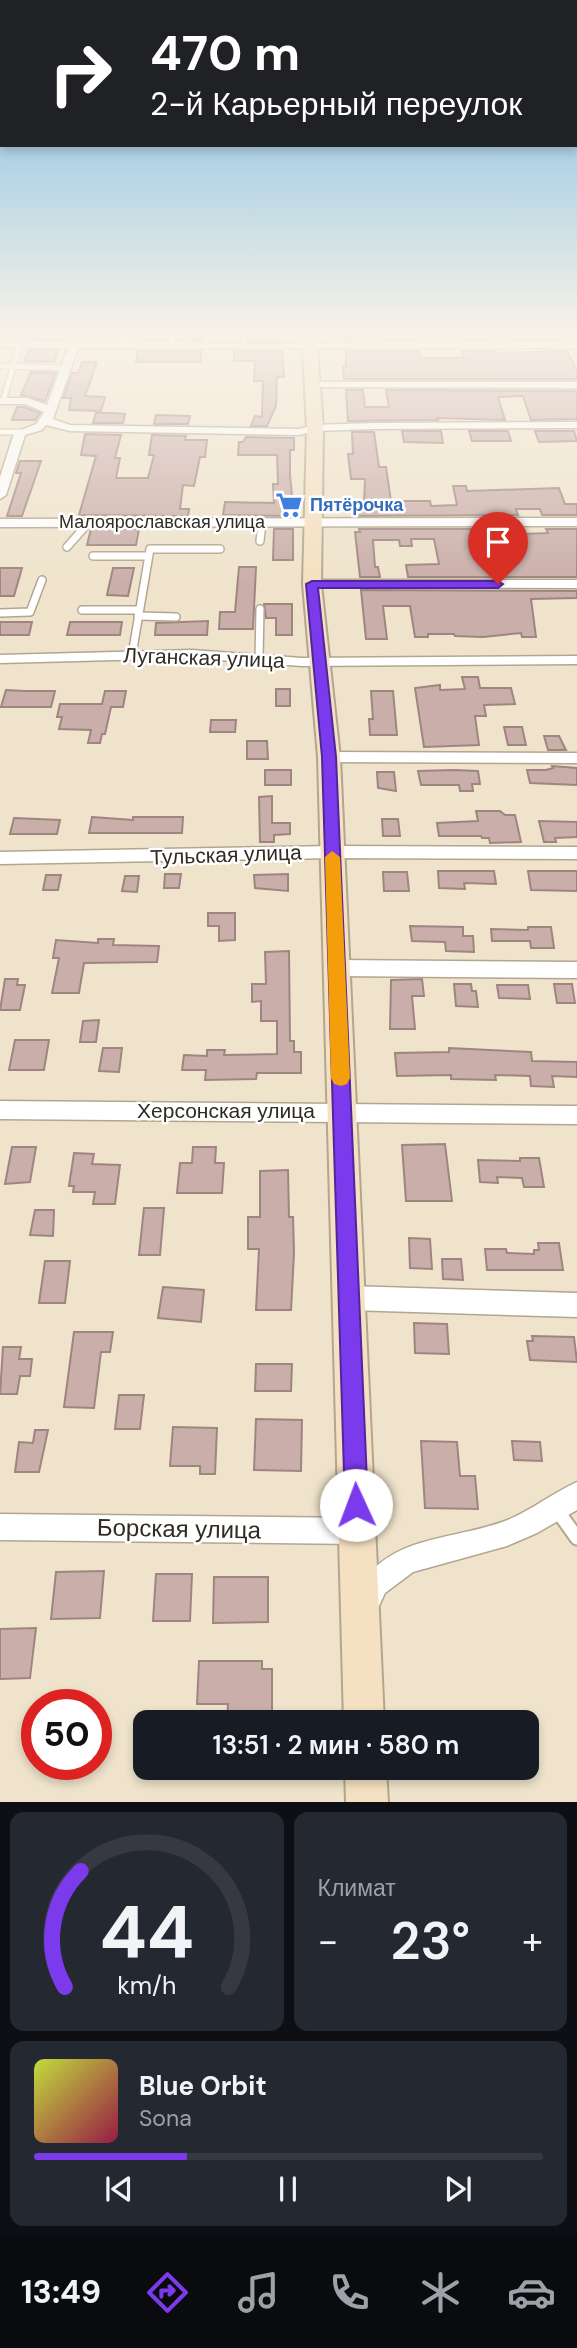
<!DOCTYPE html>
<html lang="ru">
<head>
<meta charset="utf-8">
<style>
	body { margin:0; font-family:"DM Sans",sans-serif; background:#242831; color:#f1f3f6; height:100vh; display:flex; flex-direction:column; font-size:26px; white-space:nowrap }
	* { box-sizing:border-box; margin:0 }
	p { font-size:23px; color:#9ea1a6 }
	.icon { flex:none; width:38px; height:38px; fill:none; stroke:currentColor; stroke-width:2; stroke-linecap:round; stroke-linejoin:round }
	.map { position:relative; height:1802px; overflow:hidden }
	.drawer { display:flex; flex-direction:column; gap:10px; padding:10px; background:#0d0f14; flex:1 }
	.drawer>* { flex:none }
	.banner { position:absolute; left:0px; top:0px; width:578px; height:147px; box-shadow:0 4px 10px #0003; background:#202124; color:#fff; overflow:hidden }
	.speed { position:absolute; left:21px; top:1689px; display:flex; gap:14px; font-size:35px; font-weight:700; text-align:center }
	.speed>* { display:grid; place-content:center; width:91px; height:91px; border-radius:50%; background:#171b24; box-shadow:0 4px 10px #0003; line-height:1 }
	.speed .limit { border:10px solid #d22; background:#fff; color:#111 }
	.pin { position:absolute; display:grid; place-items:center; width:60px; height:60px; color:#fff; margin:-72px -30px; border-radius:50% 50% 50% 0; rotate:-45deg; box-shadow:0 0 7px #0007 }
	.pin .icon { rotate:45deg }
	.me { position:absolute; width:77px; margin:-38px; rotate:358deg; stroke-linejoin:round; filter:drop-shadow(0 0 5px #0008) }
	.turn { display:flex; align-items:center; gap:24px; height:147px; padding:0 35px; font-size:32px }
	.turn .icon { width:91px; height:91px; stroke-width:2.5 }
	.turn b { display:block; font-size:49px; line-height:60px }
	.big { font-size:52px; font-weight:600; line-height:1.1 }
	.drawer .card { flex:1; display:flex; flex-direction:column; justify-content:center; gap:10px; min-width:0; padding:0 24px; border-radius:14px; background:#242831 }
	.drawer .dial { align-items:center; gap:0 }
	.dial svg { height:182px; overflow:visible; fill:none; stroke:#363941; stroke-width:7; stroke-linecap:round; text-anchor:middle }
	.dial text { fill:#f1f3f6; stroke:none }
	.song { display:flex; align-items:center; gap:21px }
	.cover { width:84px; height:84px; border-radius:10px; background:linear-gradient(135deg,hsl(70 70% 55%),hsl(340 70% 35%)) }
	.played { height:7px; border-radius:4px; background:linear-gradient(90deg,#7c3aed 30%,#363941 30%) }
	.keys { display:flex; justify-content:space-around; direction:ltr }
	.heat { display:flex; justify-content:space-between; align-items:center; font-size:38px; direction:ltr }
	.drawer .tiles { flex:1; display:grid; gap:10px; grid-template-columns:1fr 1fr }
	.card:last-child { grid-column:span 2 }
	.trip { position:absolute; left:133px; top:1710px; width:406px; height:70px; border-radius:14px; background:#171b24; box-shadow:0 4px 10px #0003; font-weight:600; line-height:70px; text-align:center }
	.dock { display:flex; height:112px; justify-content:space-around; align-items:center; background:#090b0e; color:#9ea1a6 }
	.dock .icon { width:49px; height:49px }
	.dock .active { color:#7c3aed }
	.dock b { font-size:32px; color:#f1f3f6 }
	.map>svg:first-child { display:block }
	.building { fill:#caaeaa; stroke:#9f8580; stroke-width:2 }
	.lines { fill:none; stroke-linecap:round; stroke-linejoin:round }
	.service-far2-casing { stroke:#b2a690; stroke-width:7 }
	.service-far1-casing { stroke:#b2a690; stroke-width:10 }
	.service-casing { stroke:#b2a690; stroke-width:17 }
	.minor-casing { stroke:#b2a690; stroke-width:3 }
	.secondary-casing { stroke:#b2a690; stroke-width:4 }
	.service-far2 { stroke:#fff; stroke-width:5 }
	.service-far1 { stroke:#fff; stroke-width:7 }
	.service { stroke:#fff; stroke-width:13 }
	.minor { fill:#fff; fill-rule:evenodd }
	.secondary { fill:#f5e1c1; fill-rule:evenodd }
	.route { fill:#7c3aed; stroke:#51269a; stroke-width:2 }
	.slow { fill:#f59e0b }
	.labels { text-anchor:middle; stroke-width:5; stroke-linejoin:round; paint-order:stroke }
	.far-shop-label { font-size:18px; font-weight:bold; fill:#366cbe; stroke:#fff; text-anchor:start }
	.far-street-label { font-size:18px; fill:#312c23; stroke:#fff }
	.street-label { font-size:21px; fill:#312c23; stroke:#fff }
	.near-street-label { font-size:24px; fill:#312c23; stroke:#fff }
</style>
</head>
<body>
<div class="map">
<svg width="577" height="1802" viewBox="0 0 577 1802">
	<rect width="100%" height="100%" fill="#efe3cb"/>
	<g class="building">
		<polygon points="36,332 65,332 63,339 33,339"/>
		<polygon points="143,332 168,332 166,340 141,340"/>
		<polygon points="178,332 202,332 202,341 177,341"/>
		<polygon points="343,332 415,332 417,340 345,341"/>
		<polygon points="457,332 487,332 490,340 459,340"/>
		<polygon points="512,332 559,332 562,339 515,340"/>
		<polygon points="249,333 280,333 281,341 249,341"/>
		<polygon points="29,350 58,350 54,362 24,361"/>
		<polygon points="138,351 201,351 201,362 136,362"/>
		<polygon points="234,351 282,351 284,377 277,377 276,406 267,426 251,426 255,416 262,417 263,381 254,381 255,361 234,361"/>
		<polygon points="346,351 419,351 421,358 464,358 462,351 494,351 495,353 567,351 577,372 577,379 344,379 343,366 346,366"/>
		<polygon points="82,362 97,362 85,396 105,397 101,411 69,410 71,398 63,398 72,373 78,373"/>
		<polygon points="31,372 56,373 45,401 21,395"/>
		<polygon points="346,390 363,390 365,407 389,407 386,390 577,391 577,419 531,420 523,396 498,397 505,420 437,418 438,420 348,421"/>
		<polygon points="17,407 24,407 40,413 35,420 12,420"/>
		<polygon points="96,413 112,413 125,414 123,423 93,423"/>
		<polygon points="156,415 190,416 188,424 154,424"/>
		<polygon points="402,431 441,431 443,443 404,442"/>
		<polygon points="469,431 508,431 511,441 472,441"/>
		<polygon points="535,431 574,431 577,441 539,442"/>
		<polygon points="352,432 374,432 379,467 386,467 391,501 430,501 431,506 457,505 453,486 466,486 467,491 559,488 565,504 577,504 577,515 542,515 540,509 516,509 518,515 358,516 356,502 364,502 365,479 351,479 348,454 353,454"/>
		<polygon points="85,434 121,435 115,458 120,458 116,478 148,478 154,455 149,455 152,435 186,436 185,440 207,440 205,457 200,457 194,486 183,485 180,509 189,509 188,516 79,515 96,456 81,455"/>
		<polygon points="246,437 294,438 294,450 290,450 290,475 294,516 223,515 225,502 274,503 273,484 278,484 277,455 238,455 239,442 243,442"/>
		<polygon points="20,461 41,461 22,516 7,516 21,473 16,473"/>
		<polygon points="91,529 139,529 136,545 87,545"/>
		<polygon points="274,529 293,529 293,560 273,560"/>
		<polygon points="359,529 522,529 523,534 548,533 546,529 577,529 577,577 408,577 406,565 439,564 434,539 411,539 412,546 400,546 399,540 373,540 375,567 378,567 380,577 360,577 355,532 360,532"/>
		<polygon points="239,567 256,567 253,629 219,629 220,612 235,612"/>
		<polygon points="0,568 22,568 14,596 0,596"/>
		<polygon points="113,568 134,568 128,596 107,595"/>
		<polygon points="361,590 577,591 577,598 531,599 536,637 522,637 521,633 483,637 455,636 454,634 428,634 428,637 415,637 410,606 383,606 387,639 366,639"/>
		<polygon points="264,604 292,604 292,635 276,635 276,618 266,618"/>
		<polygon points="208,621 207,635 155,635 156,623"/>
		<polygon points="0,622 32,622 29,635 0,635"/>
		<polygon points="70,622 122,622 120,635 67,635"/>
		<polygon points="462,677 478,677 480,688 511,688 515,704 484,705 486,716 475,716 479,745 424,747 415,688 440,685 440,690 465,689"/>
		<rect x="276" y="689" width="14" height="17"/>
		<polygon points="6,690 25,691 55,691 51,707 1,707"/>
		<polygon points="105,691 126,691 123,707 111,707 105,734 102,734 100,743 88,743 91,730 59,729 62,717 57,717 60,704 102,704"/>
		<polygon points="371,691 393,691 397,735 370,735 369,719 373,719"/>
		<polygon points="211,720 236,720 235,732 210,732"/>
		<polygon points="504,727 522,727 526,745 508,745"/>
		<polygon points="544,736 559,736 566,750 548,750"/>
		<polygon points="247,741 267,741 268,759 247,759"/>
		<polygon points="552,766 577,768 577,785 530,783 527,770 546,770 553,768"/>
		<rect x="265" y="770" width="26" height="15"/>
		<polygon points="454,770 478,771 480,784 472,784 473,791 460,791 459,785 421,785 418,771"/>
		<polygon points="377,772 394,772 396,791 378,788"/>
		<polygon points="272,796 272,823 290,823 290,834 274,835 274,842 260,842 259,797"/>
		<polygon points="476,811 500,811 505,815 515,815 521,842 490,843 489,838 482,838 481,836 439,836 437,823 478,821"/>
		<polygon points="92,817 133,820 133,817 183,817 182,833 89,833"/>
		<polygon points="14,818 60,820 57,834 10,834"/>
		<polygon points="382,819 398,819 400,836 383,836"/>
		<polygon points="539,821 577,822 577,837 555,838 556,842 544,842"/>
		<polygon points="438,871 494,871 496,884 464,883 465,889 439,888"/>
		<polygon points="528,871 577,871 577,891 531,890"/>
		<polygon points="383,872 407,872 409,891 384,891"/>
		<polygon points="165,874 181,874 179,888 164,888"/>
		<polygon points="288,874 288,891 255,888 254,875"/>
		<polygon points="46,875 61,875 58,890 43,890"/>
		<polygon points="125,876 139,876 137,892 122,891"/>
		<polygon points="208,913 235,913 235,940 219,941 219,926 208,926"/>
		<polygon points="410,926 463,927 463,936 473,936 474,952 446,951 445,942 412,941"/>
		<polygon points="528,927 551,927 554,948 531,948 530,941 492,941 491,929 528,930"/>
		<polygon points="98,939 114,939 113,945 159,946 157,962 84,963 79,993 52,993 59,958 53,958 56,940 98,943"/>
		<polygon points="289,951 290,1041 294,1041 294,1052 301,1052 301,1073 257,1073 256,1079 205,1080 206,1070 182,1070 184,1055 207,1056 207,1050 225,1050 224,1055 277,1054 277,1021 261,1021 261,1001 252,1002 252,984 266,984 265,952"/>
		<polygon points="5,979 18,979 17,985 25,985 20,1010 0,1010"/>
		<polygon points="422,979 424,996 412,996 415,1029 390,1029 391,980"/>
		<polygon points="454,984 471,984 472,991 476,991 478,1007 456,1006"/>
		<polygon points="554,984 572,984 575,1003 557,1003"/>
		<polygon points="497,985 528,985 530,999 499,998"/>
		<polygon points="99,1020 96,1042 80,1042 83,1021"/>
		<polygon points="15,1040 49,1040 44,1070 9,1070"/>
		<polygon points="103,1048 122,1048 119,1072 99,1071"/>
		<polygon points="449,1048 531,1052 532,1061 577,1062 577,1077 552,1076 554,1087 531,1086 530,1076 495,1075 496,1080 451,1079 451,1075 397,1076 395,1053 449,1052"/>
		<polygon points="445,1144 452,1201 406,1201 402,1145"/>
		<polygon points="12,1147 36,1147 30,1182 5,1184"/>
		<polygon points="193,1147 216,1147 215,1163 224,1163 222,1193 177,1193 180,1163 192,1163"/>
		<polygon points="74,1153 94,1154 92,1164 120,1165 115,1204 93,1204 95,1192 73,1192 74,1186 69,1186"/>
		<polygon points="520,1158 539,1158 544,1187 524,1187 522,1178 497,1177 498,1183 480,1182 478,1160 520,1161"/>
		<polygon points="288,1170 289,1217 293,1217 294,1253 291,1310 256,1310 259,1249 248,1249 248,1217 260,1217 260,1171"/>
		<polygon points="144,1208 164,1208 160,1255 139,1255"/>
		<polygon points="35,1210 54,1210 53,1236 30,1235"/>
		<polygon points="409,1238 430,1239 432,1269 410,1268"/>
		<polygon points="538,1243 559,1243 563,1270 487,1270 485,1249 506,1249 507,1253 534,1254 534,1250 539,1250"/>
		<polygon points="442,1259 461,1259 463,1280 443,1279"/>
		<polygon points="45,1261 70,1261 65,1303 39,1303"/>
		<polygon points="163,1287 204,1290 201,1322 158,1318"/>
		<polygon points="414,1323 447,1324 449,1354 415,1353"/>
		<polygon points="74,1332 113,1332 110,1352 101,1352 94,1408 64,1407"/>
		<polygon points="532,1336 574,1337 577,1362 530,1360 527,1341 533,1341"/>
		<polygon points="3,1347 21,1347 19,1359 32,1359 30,1376 20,1376 17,1394 0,1394"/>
		<polygon points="256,1364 292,1364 291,1391 255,1391"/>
		<polygon points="119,1395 144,1395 140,1429 115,1429"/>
		<polygon points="256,1419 302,1420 301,1471 254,1470"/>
		<polygon points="173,1427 217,1428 215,1474 200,1474 200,1466 170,1466"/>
		<polygon points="35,1430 48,1430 39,1472 15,1472 19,1442 33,1443"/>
		<polygon points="421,1441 457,1442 460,1476 475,1476 478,1509 425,1508"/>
		<polygon points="512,1441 540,1442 542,1461 514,1460"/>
		<polygon points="104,1571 100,1618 51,1619 56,1572"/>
		<polygon points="156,1574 192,1574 190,1621 153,1621"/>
		<polygon points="214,1577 268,1577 268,1622 213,1623"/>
		<polygon points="36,1628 30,1678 0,1679 0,1629"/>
		<polygon points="199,1661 262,1661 262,1669 272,1669 272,1722 227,1722 228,1704 197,1704"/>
	</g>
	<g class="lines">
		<g class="service-far2-casing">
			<g id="service-far2">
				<polyline points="125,345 129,332"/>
				<polyline points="171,346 173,332"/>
				<polyline points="243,347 244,332"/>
				<polyline points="0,366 63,368"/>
				<polyline points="3,401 20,344"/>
				<polyline points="0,432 22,432"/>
			</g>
		</g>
		<g class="service-far1-casing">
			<g id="service-far1">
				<polyline points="260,541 262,522"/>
				<polyline points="67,547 90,521"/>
				<polyline points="93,556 148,556"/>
				<polyline points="82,610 139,610"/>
				<polyline points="0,613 30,612 42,580"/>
				<polyline points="138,616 176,617"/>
				<polyline points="132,655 150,549 220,549"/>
				<polyline points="259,659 260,609"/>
			</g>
		</g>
		<g class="service-casing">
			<polyline id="service" points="557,1510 577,1538"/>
		</g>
		<g class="minor-casing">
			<g id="minor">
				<polygon points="0,341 243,344 577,342 577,348 78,348 53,419 70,425 299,429 315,425 373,423 577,422 577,428 373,429 315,431 299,435 70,431 46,425 42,430 25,435 6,495 0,499 0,477 14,433 36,424 44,412 25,404 0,404 0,398 27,398 47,405 68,348 0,347"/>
				<polygon points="312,382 577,382 577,388 308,387 307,385"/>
				<polygon points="577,518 577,526 0,527 0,519"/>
				<polygon points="312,580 577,580 577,588 307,587 305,584"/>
				<polygon points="192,650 302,658 577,656 577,664 302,666 192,658 0,663 0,655"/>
				<polygon points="329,752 577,753 577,763 329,762 321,757"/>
				<polygon points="332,846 577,847 577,859 332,858 0,864 0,852"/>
				<polygon points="337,960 577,962 577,978 337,976 330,973 328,968 330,963"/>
				<polygon points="0,1101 577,1106 577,1124 0,1119"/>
				<polygon points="349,1286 577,1293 577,1317 349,1310 341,1306 337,1298 341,1290"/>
				<path d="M577,1482V1510L537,1533L507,1546L413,1572L385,1593L377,1610L367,1614L357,1610L353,1600C381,1534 448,1542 505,1521C531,1511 552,1493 577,1482Z"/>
				<polygon points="0,1514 357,1518 366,1522 370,1531 366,1540 357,1544 0,1540"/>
			</g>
		</g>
		<g class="secondary-casing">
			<g id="secondary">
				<polygon points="302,332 316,332 323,428 321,584 340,757 384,1722 344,1722 318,757 303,584 307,428"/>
				<polygon points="345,1768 386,1768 388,1802 346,1802"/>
			</g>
		</g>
		<use href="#service-far2" class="service-far2"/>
		<use href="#service-far1" class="service-far1"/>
		<use href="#service" class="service"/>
		<use href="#minor" class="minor"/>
		<use href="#secondary" class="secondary"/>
	</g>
	<linearGradient id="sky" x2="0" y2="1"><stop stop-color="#70b7e2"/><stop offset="0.57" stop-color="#f8f2e8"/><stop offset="1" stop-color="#f8f2e8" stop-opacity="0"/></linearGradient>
	<rect width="577" height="584" fill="url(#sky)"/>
	<polygon class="route" points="312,581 498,581 503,584 498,588 318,588 336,757 368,1505 365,1513 356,1517 348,1513 345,1505 322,757 306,584"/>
	<polygon class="slow" points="332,851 340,857 350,1078 347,1084 341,1086 334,1084 331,1078 325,857"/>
	<defs>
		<g id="supermarket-bare" transform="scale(2.1)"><path d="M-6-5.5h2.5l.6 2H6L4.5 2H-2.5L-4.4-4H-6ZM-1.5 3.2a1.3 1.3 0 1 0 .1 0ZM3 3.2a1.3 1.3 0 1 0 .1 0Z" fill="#3f7fe0" stroke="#fff" stroke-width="2.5" paint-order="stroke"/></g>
	</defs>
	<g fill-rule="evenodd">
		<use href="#supermarket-bare" x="289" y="505"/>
	</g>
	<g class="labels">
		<g class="far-shop-label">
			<text x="310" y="511">Пятёрочка</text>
		</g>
		<g class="far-street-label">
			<text x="162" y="528">Малоярославская улица</text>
		</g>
		<g class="street-label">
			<text transform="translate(204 658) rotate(2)" y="7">Луганская улица</text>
			<text transform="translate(226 855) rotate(-2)" y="7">Тульская улица</text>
			<text x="226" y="1118">Херсонская улица</text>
		</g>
		<g class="near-street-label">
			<text transform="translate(179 1529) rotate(1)" y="8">Борская улица</text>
		</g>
	</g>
</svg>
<div class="speed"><div class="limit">50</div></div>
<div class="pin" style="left:498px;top:584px;background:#d93025"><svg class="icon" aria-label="arrive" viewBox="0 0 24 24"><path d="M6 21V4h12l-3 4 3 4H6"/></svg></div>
<svg class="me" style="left:356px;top:1505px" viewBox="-20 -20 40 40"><circle r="19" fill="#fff"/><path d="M0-13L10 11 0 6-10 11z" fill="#7c3aed"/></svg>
<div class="trip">13:51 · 2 мин · 580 m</div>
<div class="banner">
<div class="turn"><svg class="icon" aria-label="right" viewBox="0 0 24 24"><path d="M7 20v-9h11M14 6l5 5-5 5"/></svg><div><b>470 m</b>2-й Карьерный переулок</div></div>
</div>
</div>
<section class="drawer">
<div class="tiles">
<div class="card dial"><svg viewBox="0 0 100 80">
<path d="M14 69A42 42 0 1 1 86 69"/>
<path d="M14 69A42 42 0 0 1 21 18" stroke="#7c3aed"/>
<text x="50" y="56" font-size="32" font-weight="700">44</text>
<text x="50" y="72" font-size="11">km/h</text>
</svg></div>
<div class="card"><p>Климат</p>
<div class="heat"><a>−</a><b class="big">23°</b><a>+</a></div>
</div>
<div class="card">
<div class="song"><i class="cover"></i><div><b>Blue Orbit</b><p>Sona</p></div></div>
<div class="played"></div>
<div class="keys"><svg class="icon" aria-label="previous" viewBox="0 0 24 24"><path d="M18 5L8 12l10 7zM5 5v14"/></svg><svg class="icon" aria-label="pause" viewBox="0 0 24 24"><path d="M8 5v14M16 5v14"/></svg><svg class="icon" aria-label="next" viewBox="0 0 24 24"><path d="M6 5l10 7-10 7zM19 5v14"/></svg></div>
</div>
</div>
</section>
<nav class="dock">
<b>13:49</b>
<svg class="icon active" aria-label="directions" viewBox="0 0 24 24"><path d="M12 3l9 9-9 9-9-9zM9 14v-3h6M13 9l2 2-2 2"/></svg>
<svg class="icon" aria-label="music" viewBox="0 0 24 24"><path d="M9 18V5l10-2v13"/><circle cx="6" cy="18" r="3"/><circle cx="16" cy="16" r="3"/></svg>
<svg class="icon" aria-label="phone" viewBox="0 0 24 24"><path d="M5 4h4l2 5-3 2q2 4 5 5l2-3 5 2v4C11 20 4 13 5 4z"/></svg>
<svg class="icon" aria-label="climate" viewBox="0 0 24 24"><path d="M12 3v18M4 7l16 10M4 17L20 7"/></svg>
<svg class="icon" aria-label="car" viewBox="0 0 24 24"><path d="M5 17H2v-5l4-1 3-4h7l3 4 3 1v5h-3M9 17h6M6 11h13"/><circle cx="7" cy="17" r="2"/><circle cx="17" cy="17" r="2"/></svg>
</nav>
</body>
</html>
